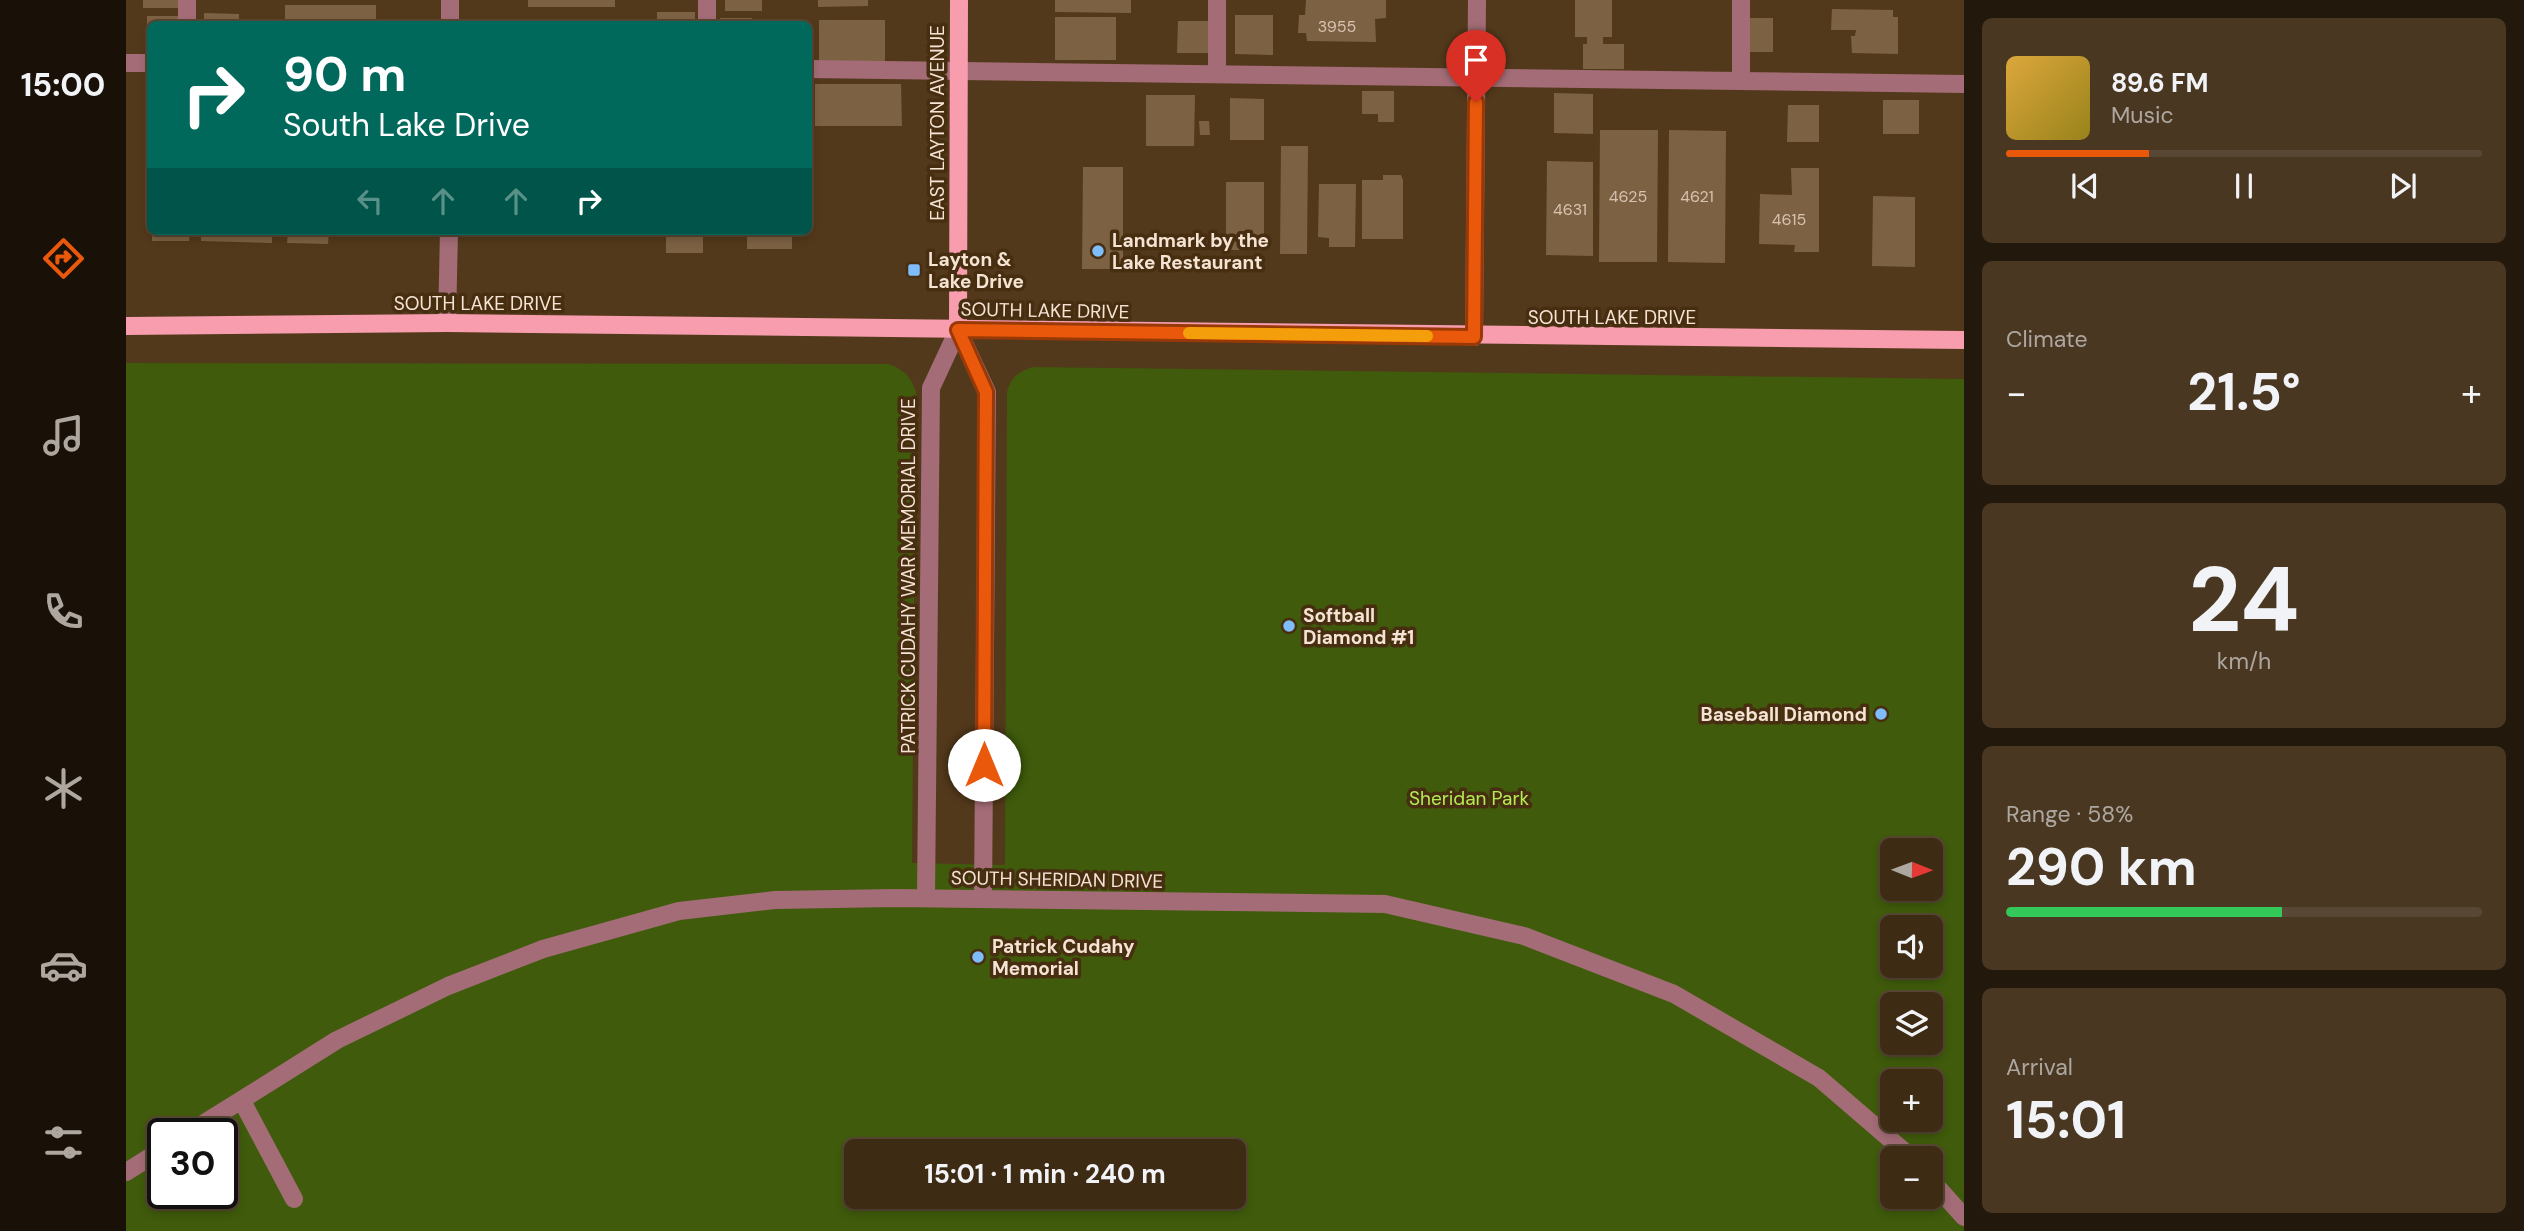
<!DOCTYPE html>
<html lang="en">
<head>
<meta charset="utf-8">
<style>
	body { margin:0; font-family:"DM Sans",sans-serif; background:#493722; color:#f1f3f6; height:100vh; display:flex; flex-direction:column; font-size:26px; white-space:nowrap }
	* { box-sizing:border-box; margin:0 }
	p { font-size:23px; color:#ada7a0 }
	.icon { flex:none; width:38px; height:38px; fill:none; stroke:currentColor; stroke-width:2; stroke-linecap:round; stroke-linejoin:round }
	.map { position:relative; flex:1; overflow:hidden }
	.details { display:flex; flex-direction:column; gap:18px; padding:18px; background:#22180b; width:560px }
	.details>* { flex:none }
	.guide { position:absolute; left:21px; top:21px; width:665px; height:214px; border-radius:10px; box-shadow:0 4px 10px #0003,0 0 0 2px #574734; background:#00695c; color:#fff; overflow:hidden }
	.needle { width:46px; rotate:91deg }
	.tools { position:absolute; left:1754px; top:838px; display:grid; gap:14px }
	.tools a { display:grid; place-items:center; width:63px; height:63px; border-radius:10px; background:#3e2b14; box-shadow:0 4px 10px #0003,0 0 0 2px #574734; font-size:35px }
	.speed { position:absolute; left:21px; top:1118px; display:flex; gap:14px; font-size:35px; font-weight:700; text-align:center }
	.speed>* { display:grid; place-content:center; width:91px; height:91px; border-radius:50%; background:#3e2b14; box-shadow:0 4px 10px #0003,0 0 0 2px #574734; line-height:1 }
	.speed .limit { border:4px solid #111; border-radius:10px; background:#fff; color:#111 }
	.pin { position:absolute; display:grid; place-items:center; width:60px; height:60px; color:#fff; margin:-72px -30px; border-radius:50% 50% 50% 0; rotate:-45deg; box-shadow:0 0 7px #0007 }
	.pin .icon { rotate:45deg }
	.me { position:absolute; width:77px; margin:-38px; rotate:0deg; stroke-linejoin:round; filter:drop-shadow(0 0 5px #0008) }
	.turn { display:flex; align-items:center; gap:24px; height:147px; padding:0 21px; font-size:32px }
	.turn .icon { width:91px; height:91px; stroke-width:2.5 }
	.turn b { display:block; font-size:49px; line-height:60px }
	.lanes { display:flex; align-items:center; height:66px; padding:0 21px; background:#0003; justify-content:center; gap:35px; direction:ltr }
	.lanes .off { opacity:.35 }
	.big { font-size:52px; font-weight:700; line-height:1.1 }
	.details .tile { flex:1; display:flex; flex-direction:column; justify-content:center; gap:10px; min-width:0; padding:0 24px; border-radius:10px; background:#493722 }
	.details .dial { align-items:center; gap:0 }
	.dial b { font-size:91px; line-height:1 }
	.song { display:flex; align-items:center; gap:21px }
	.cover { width:84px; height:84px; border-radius:10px; background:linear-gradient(135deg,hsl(40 70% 55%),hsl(50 70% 35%)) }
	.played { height:7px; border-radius:4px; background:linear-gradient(90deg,#ea580c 30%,#574734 30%) }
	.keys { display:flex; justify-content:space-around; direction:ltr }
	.heat { display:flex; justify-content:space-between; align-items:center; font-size:38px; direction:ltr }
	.charge { height:10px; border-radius:5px; background:linear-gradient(90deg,#34c759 58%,#574734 0) }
	.trip { position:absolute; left:718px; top:1139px; width:402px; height:70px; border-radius:10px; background:#3e2b14; box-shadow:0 4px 10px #0003,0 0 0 2px #574734; font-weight:700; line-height:70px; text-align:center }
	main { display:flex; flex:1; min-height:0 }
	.tab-bar { display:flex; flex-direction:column; width:126px; justify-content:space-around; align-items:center; background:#191108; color:#ada7a0 }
	.tab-bar .icon { width:49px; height:49px }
	.tab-bar .on { color:#ea580c }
	.tab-bar b { font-size:32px; color:#f1f3f6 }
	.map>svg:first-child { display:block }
	.green { fill:#3f5b0b; fill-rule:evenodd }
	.building { fill:#7d6143 }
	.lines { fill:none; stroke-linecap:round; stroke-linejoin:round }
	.minor { stroke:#a36c76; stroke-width:18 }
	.major { stroke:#f79dae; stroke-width:18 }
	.route-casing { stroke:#983908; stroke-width:18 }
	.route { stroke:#ea580c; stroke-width:12 }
	.slow { stroke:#f59e0b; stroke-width:12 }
	.poi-dot { fill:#7ebdf9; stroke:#482e10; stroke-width:2.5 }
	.labels { text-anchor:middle; stroke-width:7; stroke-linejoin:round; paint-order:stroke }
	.number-label { font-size:16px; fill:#d7c3b0 }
	.street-label { font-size:19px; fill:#f5e4d4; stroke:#482e10 }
	.poi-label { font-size:19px; font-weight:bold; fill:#f5e4d4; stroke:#482e10; text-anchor:start }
	.park-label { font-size:19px; fill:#b3ed56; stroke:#482e10 }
</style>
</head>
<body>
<main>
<nav class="tab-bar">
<b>15:00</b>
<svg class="icon on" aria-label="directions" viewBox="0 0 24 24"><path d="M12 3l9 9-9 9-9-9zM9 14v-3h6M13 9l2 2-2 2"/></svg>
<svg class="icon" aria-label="music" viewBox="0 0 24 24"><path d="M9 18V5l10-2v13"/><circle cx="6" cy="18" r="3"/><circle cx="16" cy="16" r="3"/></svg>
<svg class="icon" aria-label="phone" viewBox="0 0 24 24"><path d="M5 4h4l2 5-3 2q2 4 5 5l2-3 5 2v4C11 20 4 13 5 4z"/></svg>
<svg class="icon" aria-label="climate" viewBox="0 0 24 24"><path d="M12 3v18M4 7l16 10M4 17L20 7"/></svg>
<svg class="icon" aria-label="car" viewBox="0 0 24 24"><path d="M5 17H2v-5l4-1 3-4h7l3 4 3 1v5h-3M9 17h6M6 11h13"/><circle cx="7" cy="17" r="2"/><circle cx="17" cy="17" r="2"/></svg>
<svg class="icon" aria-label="filters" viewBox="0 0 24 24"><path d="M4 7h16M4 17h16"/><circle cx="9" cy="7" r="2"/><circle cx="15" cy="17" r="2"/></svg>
</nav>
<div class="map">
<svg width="1838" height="1231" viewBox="0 0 1838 1231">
	<rect width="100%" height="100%" fill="#53391b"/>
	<path class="green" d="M0,363L763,364C778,370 785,376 790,392L786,863L879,865L881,392C885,377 892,372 907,367L1838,379V1231H0ZM1766,850H1804V889H1766ZM1766,928H1804V966H1766ZM1766,1004H1804V1043H1766ZM1766,1082H1804V1120H1766ZM37,1134H96V1194H37ZM730,1152H1108V1197H730ZM1766,1158H1804V1197H1766Z"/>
	<g class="building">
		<rect x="17" y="0" width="36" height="8"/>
		<rect x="402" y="0" width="87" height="7"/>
		<rect x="599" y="0" width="37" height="11"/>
		<polygon points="692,0 742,0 742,6 692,7"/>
		<polygon points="929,0 1005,0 1005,13 929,12"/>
		<polygon points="1180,0 1260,0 1260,18 1249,19 1250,42 1181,41 1180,33 1172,33 1173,15 1179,15"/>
		<polygon points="1449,0 1486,0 1486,37 1477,37 1477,44 1498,44 1498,69 1457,69 1457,44 1461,44 1461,37 1449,37"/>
		<rect x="159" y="5" width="91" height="19"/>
		<polygon points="1706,9 1767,10 1767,17 1772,17 1772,54 1726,53 1725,36 1729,36 1730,30 1705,30"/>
		<rect x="531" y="12" width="38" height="12"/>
		<polygon points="78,13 113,14 113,24 78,24"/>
		<polygon points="1109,15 1147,15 1147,55 1109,54"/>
		<polygon points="21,16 53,16 53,24 24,24 24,49 21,49"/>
		<rect x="929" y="17" width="61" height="43"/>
		<rect x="594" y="18" width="32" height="6"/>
		<polygon points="1622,18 1647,18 1647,52 1621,52"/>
		<rect x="693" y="20" width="66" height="42"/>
		<polygon points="1052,21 1083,21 1083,53 1051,53"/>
		<polygon points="689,84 775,84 776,126 689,126"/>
		<polygon points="1236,91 1268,91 1268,122 1252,122 1252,114 1236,114"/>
		<polygon points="1428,93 1467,94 1467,134 1428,133"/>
		<polygon points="1020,95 1069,95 1068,146 1020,146"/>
		<polygon points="1104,98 1138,99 1138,140 1104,140"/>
		<rect x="1757" y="100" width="36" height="34"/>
		<polygon points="1662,105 1693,105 1693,142 1661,142"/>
		<polygon points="1073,121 1083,121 1084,135 1074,135"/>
		<polygon points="1474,130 1532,130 1531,262 1473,262"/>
		<polygon points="1543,130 1600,131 1599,263 1542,262"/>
		<polygon points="1155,146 1182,146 1181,254 1154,254"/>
		<polygon points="1421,161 1467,162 1467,256 1420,255"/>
		<polygon points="957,167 997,167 997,269 956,269"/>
		<polygon points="1665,168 1693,168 1693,252 1668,252 1669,245 1633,244 1634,194 1666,195"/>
		<polygon points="1257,175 1275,175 1277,180 1277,239 1236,239 1236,180 1257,180"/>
		<rect x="1100" y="182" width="38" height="68"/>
		<polygon points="1193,184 1230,184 1229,247 1203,247 1203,238 1192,237"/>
		<polygon points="1747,196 1789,197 1789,267 1746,266"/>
		<polygon points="26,231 64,231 63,241 26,241"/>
		<polygon points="75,231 146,231 146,243 75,241"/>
		<polygon points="162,231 203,231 202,244 161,243"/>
		<rect x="540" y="231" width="37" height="22"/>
		<rect x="621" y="231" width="45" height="18"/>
	</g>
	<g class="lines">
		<g class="minor">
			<polyline points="1091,0 1091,73"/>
			<polyline points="1615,0 1615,80"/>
			<polyline points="61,24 61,0"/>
			<polyline points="324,24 324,0"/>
			<polyline points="581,24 581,0"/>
			<polyline points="0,63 24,63"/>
			<polyline points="682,69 1838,84"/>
			<polyline points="321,323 323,231"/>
			<polyline points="832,330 861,392 857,899"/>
			<polyline points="1348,337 1351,0"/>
			<polyline points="800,898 805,388 832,330"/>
			<polyline points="116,1101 168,1199"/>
			<polyline points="61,1134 211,1040 322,986 417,949 553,911 649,900 769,898 1259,904 1398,936 1548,994 1693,1078 1786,1158"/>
			<polyline points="0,1172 37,1149"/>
			<polyline points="1804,1179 1838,1217"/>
		</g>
		<g class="major">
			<polyline points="0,326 321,323 1838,340"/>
			<polyline points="832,330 833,0"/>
		</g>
	</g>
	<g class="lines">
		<g class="route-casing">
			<polyline id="route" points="858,765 860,392 832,330 1348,337 1350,102"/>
		</g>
		<use href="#route" class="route"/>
		<polyline class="slow" points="1063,333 1301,336"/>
	</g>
	<g class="poi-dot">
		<circle cx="972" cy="251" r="7"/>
		<rect x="781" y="263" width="14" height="14" rx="3.5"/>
		<circle cx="1163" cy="626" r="7"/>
		<circle cx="1755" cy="714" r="7"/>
		<circle cx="852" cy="957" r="7"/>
	</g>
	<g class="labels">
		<g class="number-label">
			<text x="1211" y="32">3955</text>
			<text x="1502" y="202">4625</text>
			<text x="1571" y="202">4621</text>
			<text x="1444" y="215">4631</text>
			<text x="1663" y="225">4615</text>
		</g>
		<g class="street-label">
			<text transform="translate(811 123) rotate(-90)" y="7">EAST LAYTON AVENUE</text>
			<text x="352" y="310">SOUTH LAKE DRIVE</text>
			<text transform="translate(919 310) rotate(1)" y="7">SOUTH LAKE DRIVE</text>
			<text x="1486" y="324">SOUTH LAKE DRIVE</text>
			<text transform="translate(782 576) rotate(-90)" y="7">PATRICK CUDAHY WAR MEMORIAL DRIVE</text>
			<text transform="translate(931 879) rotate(1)" y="7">SOUTH SHERIDAN DRIVE</text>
		</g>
		<g class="poi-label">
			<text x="986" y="247">Landmark by the<tspan x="986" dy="22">Lake Restaurant</tspan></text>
			<text x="802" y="266">Layton &amp;<tspan x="802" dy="22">Lake Drive</tspan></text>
			<text x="1177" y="622">Softball<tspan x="1177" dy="22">Diamond #1</tspan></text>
			<text x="1741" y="721" text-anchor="end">Baseball Diamond</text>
			<text x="866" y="953">Patrick Cudahy<tspan x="866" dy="22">Memorial</tspan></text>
		</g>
		<g class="park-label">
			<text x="1343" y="805">Sheridan Park</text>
		</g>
	</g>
</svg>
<div class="tools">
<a><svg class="needle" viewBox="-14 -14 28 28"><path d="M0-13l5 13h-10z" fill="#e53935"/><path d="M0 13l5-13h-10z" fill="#ada7a0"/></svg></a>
<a><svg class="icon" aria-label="sound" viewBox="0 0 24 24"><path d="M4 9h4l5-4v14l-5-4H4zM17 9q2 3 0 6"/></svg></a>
<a><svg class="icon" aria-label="layers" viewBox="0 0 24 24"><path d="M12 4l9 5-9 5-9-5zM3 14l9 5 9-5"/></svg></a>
<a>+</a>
<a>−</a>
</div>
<div class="speed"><div class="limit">30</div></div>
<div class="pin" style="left:1350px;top:102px;background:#d93025"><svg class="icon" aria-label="arrive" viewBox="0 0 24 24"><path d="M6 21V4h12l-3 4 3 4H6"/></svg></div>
<svg class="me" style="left:858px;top:765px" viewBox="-20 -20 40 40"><circle r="19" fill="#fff"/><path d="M0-13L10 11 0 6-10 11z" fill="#ea580c"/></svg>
<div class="trip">15:01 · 1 min · 240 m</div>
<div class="guide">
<div class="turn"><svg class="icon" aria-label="right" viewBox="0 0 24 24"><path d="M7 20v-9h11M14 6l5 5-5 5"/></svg><div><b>90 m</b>South Lake Drive</div></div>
<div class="lanes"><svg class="icon off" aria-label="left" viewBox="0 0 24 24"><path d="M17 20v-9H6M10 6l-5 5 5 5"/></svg><svg class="icon off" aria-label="ahead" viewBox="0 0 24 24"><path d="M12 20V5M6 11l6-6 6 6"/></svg><svg class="icon off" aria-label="ahead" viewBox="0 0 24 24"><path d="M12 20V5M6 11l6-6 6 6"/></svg><svg class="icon" aria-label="right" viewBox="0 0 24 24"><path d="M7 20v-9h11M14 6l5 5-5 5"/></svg></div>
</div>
</div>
<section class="details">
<div class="tile">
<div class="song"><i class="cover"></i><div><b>89.6 FM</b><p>Music</p></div></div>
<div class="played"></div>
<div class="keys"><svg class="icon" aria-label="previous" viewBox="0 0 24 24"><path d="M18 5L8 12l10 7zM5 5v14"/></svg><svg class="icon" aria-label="pause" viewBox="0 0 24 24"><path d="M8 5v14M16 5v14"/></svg><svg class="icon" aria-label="next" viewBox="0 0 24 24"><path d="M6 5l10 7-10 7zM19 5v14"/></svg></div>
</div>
<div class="tile"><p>Climate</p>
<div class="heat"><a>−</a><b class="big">21.5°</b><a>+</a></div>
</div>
<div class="tile dial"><b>24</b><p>km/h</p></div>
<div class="tile"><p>Range · 58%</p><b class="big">290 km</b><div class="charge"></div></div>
<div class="tile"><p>Arrival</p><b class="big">15:01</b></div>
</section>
</main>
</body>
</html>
